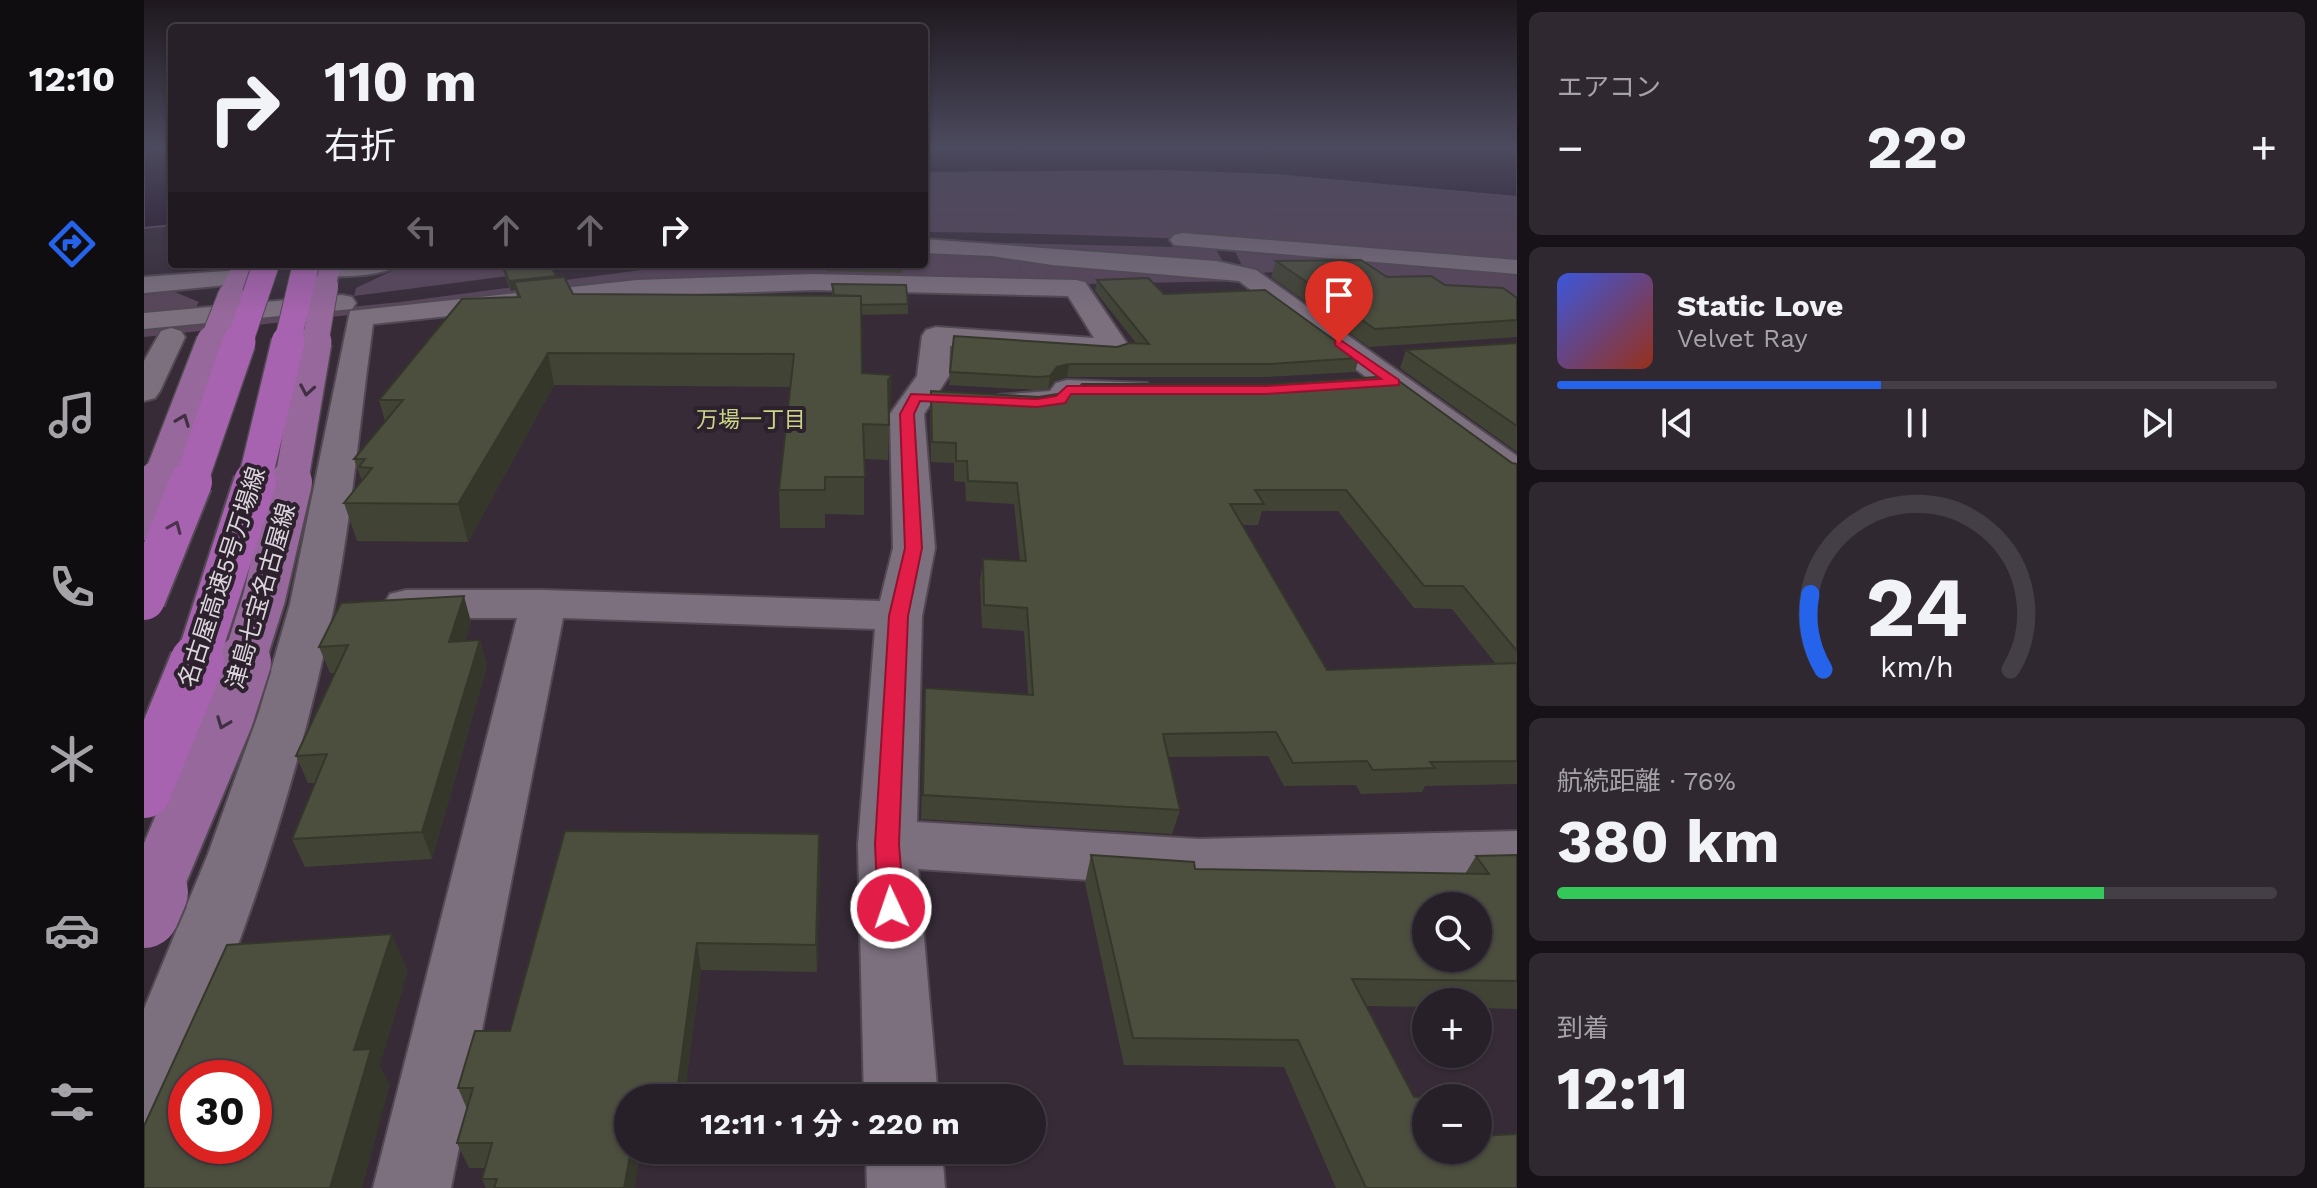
<!DOCTYPE html>
<html lang="ja">
<head>
<meta charset="utf-8">
<style>
	body { margin:0; font-family:"Work Sans","Noto Sans JP",sans-serif; background:#302831; color:#f1f3f6; height:100vh; display:flex; flex-direction:column; font-size:30px; white-space:nowrap }
	* { box-sizing:border-box; margin:0 }
	p { font-size:26px; color:#a5a3a8 }
	.icon { flex:none; width:44px; height:44px; fill:none; stroke:currentColor; stroke-width:2; stroke-linecap:round; stroke-linejoin:round }
	.map { position:relative; flex:1; overflow:hidden }
	.details { display:flex; flex-direction:column; gap:12px; padding:12px; background:#161217; width:800px }
	.details>* { flex:none }
	.top-card { position:absolute; left:24px; top:24px; width:760px; height:244px; border-radius:8px; box-shadow:0 2px 6px #0004,0 0 0 2px #443e46; background:#282029; color:#f1f3f6; overflow:hidden }
	.controls { position:absolute; left:1268px; top:892px; display:grid; gap:16px }
	.controls a { display:grid; place-items:center; width:80px; height:80px; border-radius:50%; background:#282029; box-shadow:0 2px 6px #0004,0 0 0 2px #443e46; font-size:40px }
	.speed { position:absolute; left:24px; top:1060px; display:flex; gap:16px; font-size:40px; font-weight:700; text-align:center }
	.speed>* { display:grid; place-content:center; width:104px; height:104px; border-radius:50%; background:#282029; box-shadow:0 2px 6px #0004,0 0 0 2px #443e46; line-height:1 }
	.speed .limit { border:12px solid #d22; background:#fff; color:#111 }
	.pin { position:absolute; display:grid; place-items:center; width:68px; height:68px; color:#fff; margin:-82px -34px; border-radius:50% 50% 50% 0; rotate:-45deg; box-shadow:0 0 8px #0007 }
	.pin .icon { rotate:45deg }
	.me { position:absolute; width:88px; margin:-44px; rotate:357deg; stroke-linejoin:round; filter:drop-shadow(0 0 6px #0008) }
	.turn { display:flex; align-items:center; gap:28px; height:168px; padding:0 24px; font-size:36px }
	.turn .icon { width:104px; height:104px; stroke-width:2.5 }
	.turn b { display:block; font-size:56px; line-height:68px }
	.lanes { display:flex; align-items:center; height:76px; padding:0 24px; background:#0003; justify-content:center; gap:40px; direction:ltr }
	.lanes .off { opacity:.35 }
	.big { font-size:60px; font-weight:700; line-height:1.1 }
	.details .widget { flex:1; display:flex; flex-direction:column; justify-content:center; gap:12px; min-width:0; padding:0 28px; border-radius:12px; background:#302831 }
	.details .dial { align-items:center; gap:0 }
	.dial svg { height:208px; overflow:visible; fill:none; stroke:#443e46; stroke-width:7; stroke-linecap:round; text-anchor:middle }
	.dial text { fill:#f1f3f6; stroke:none }
	.song { display:flex; align-items:center; gap:24px }
	.cover { width:96px; height:96px; border-radius:12px; background:linear-gradient(135deg,hsl(230 70% 55%),hsl(10 70% 35%)) }
	.played { height:8px; border-radius:4px; background:linear-gradient(90deg,#2563eb 45%,#443e46 45%) }
	.keys { display:flex; justify-content:space-around; direction:ltr }
	.heat { display:flex; justify-content:space-between; align-items:center; font-size:44px; direction:ltr }
	.charge { height:12px; border-radius:6px; background:linear-gradient(90deg,#34c759 76%,#443e46 0) }
	.trip { position:absolute; left:470px; top:1084px; width:432px; height:80px; border-radius:40px; background:#282029; box-shadow:0 2px 6px #0004,0 0 0 2px #443e46; font-weight:700; line-height:80px; text-align:center }
	main { display:flex; flex:1; min-height:0 }
	.dock { display:flex; flex-direction:column; width:144px; justify-content:space-around; align-items:center; background:#100d10; color:#a5a3a8 }
	.dock .icon { width:56px; height:56px }
	.dock .on { color:#2563eb }
	.dock b { font-size:36px; color:#f1f3f6 }
	.map>svg:first-child { display:block }
	.green { fill:#59465b }
	.water { fill:#210f24; stroke:#594a5c; stroke-width:2 }
	.lines { fill:none; stroke-linecap:round; stroke-linejoin:round }
	.minor-casing { stroke:#524953; stroke-width:4 }
	.major-casing { stroke:#524953; stroke-width:4 }
	.minor { fill:#7c707e; fill-rule:evenodd }
	.major { fill:#96689b; fill-rule:evenodd }
	.major-bridge-far4-casing { stroke:#524953; stroke-width:28; stroke-linecap:butt }
	.major-bridge-far3-casing { stroke:#524953; stroke-width:36; stroke-linecap:butt }
	.major-bridge-far2-casing { stroke:#524953; stroke-width:46; stroke-linecap:butt }
	.major-bridge-far1-casing { stroke:#524953; stroke-width:58; stroke-linecap:butt }
	.major-bridge-casing { stroke:#524953; stroke-width:74; stroke-linecap:butt }
	.highway-bridge-far3-casing { stroke:#524953; stroke-width:28; stroke-linecap:butt }
	.highway-bridge-far2-casing { stroke:#524953; stroke-width:36; stroke-linecap:butt }
	.highway-bridge-far1-casing { stroke:#524953; stroke-width:46; stroke-linecap:butt }
	.highway-bridge-casing { stroke:#524953; stroke-width:58; stroke-linecap:butt }
	.major-bridge-far4 { stroke:#96689b; stroke-width:26 }
	.major-bridge-far3 { stroke:#96689b; stroke-width:33 }
	.major-bridge-far2 { stroke:#96689b; stroke-width:42 }
	.major-bridge-far1 { stroke:#96689b; stroke-width:54 }
	.major-bridge { stroke:#96689b; stroke-width:70 }
	.highway-bridge-far3 { stroke:#a763af; stroke-width:26 }
	.highway-bridge-far2 { stroke:#a763af; stroke-width:33 }
	.highway-bridge-far1 { stroke:#a763af; stroke-width:42 }
	.highway-bridge { stroke:#a763af; stroke-width:54 }
	.wall { fill:#414435; fill-rule:evenodd }
	.shaded-wall { fill:#35372b }
	.building { fill:#4c4f3e; stroke:#35372b; stroke-width:2; fill-rule:evenodd }
	.oneway { stroke:#412f43 }
	.oneway2 { stroke:#4b324e }
	.route { fill:#e11d48; stroke:#92132f; stroke-width:2 }
	.labels { text-anchor:middle; stroke-width:8; stroke-linejoin:round; paint-order:stroke }
	.far-neighbourhood-label { font-size:22px; fill:#cad588; stroke:#2c212d }
	.street-label { font-size:24px; fill:#dcd5dd; stroke:#2c212d }
</style>
</head>
<body>
<main>
<nav class="dock">
<b>12:10</b>
<svg class="icon on" aria-label="directions" viewBox="0 0 24 24"><path d="M12 3l9 9-9 9-9-9zM9 14v-3h6M13 9l2 2-2 2"/></svg>
<svg class="icon" aria-label="music" viewBox="0 0 24 24"><path d="M9 18V5l10-2v13"/><circle cx="6" cy="18" r="3"/><circle cx="16" cy="16" r="3"/></svg>
<svg class="icon" aria-label="phone" viewBox="0 0 24 24"><path d="M5 4h4l2 5-3 2q2 4 5 5l2-3 5 2v4C11 20 4 13 5 4z"/></svg>
<svg class="icon" aria-label="climate" viewBox="0 0 24 24"><path d="M12 3v18M4 7l16 10M4 17L20 7"/></svg>
<svg class="icon" aria-label="car" viewBox="0 0 24 24"><path d="M5 17H2v-5l4-1 3-4h7l3 4 3 1v5h-3M9 17h6M6 11h13"/><circle cx="7" cy="17" r="2"/><circle cx="17" cy="17" r="2"/></svg>
<svg class="icon" aria-label="filters" viewBox="0 0 24 24"><path d="M4 7h16M4 17h16"/><circle cx="9" cy="7" r="2"/><circle cx="15" cy="17" r="2"/></svg>
</nav>
<div class="map">
<svg width="1373" height="1188" viewBox="0 0 1373 1188">
	<rect width="100%" height="100%" fill="#362b37"/>
	<g class="green">
		<path d="M1021,171L1131,175L1373,197V263C1175,242 979,234 780,232V173Z"/>
		<polygon points="780,241 1071,248 1082,267 923,254 881,246"/>
		<polygon points="1090,249 1373,272 1373,306 1151,271 1114,273 1099,268"/>
		<polygon points="780,250 1074,274 1095,281 943,284 669,278 494,284 0,337 0,328 256,302 542,264 780,264"/>
		<polygon points="306,264 457,264 210,296 212,288 252,269"/>
		<polygon points="26,290 55,302 49,312 0,315 0,292"/>
	</g>
	<g class="water">
		<polygon points="0,147 28,147 28,225 0,228"/>
		<polygon points="780,147 1373,147 1373,197 1131,175 1021,171 780,173"/>
	</g>
	<g class="lines">
		<g class="minor-casing">
			<g id="minor">
				<polygon points="1038,233 1373,260 1373,274 1030,245 1026,240 1030,235"/>
				<polygon points="780,239 1072,261 1112,270 1373,456 1373,484 1360,481 1095,281 908,265 848,256 780,253"/>
				<path d="M178,264H255C247,275 180,282 171,270Z"/>
				<polygon points="95,270 108,278 104,283 0,293 0,277"/>
				<path d="M669,274L932,280L941,282L986,348L981,354L971,357L806,346L805,376L780,414L791,548L778,616L773,822L1055,839L1373,831V879L1055,887L774,869L794,1098H720L714,844L731,629L419,618L307,1188H229L373,618H262L246,614L240,604L246,594L262,590H399L736,601L749,548L746,414L773,376L778,336L782,330L792,327L950,338L924,296L669,290L493,296L229,324C216,417 208,514 190,606C155,779 98,952 26,1113L0,1123V1009L64,854L115,712L146,604L206,311L493,280Z"/>
				<polygon points="198,295 208,297 212,303 208,309 0,329 0,313"/>
				<polygon points="27,328 37,331 41,337 16,391 11,398 0,401 0,361 17,331"/>
				<path d="M923,380L1003,383L1008,390L1003,397L933,400L928,407C905,412 877,414 854,409L850,402L854,395L906,391L912,383Z"/>
				<polygon points="722,1150 798,1150 801,1188 723,1188"/>
			</g>
		</g>
		<g class="major-casing">
			<g id="major">
				<polygon points="89,264 113,264 96,302 78,302 74,296"/>
				<polygon points="173,264 197,264 190,292 172,292 168,286"/>
			</g>
		</g>
		<use href="#minor" class="minor"/>
		<use href="#major" class="major"/>
		<g class="major-bridge-far4-casing">
			<g id="major-bridge-far4">
				<polyline points="68,344 87,296"/>
				<polyline points="171,344 181,286"/>
			</g>
		</g>
		<g class="major-bridge-far3-casing">
			<g id="major-bridge-far3">
				<polyline points="14,484 69,342"/>
				<polyline points="147,484 171,342"/>
			</g>
		</g>
		<g class="major-bridge-far2-casing">
			<g id="major-bridge-far2">
				<polyline points="0,519 14,482"/>
				<polyline points="99,664 120,598 147,482"/>
			</g>
		</g>
		<g class="major-bridge-far1-casing">
			<polyline id="major-bridge-far1" points="8,894 82,718 100,662"/>
		</g>
		<g class="major-bridge-casing">
			<polyline id="major-bridge" points="0,913 9,892"/>
		</g>
		<g class="highway-bridge-far3-casing">
			<g id="highway-bridge-far3">
				<polyline points="95,344 122,264"/>
				<polyline points="143,344 162,264"/>
			</g>
		</g>
		<g class="highway-bridge-far2-casing">
			<g id="highway-bridge-far2">
				<polyline points="46,484 95,342"/>
				<polyline points="110,484 144,342"/>
			</g>
		</g>
		<g class="highway-bridge-far1-casing">
			<g id="highway-bridge-far1">
				<polyline points="0,599 47,482"/>
				<polyline points="52,664 111,482"/>
			</g>
		</g>
		<g class="highway-bridge-casing">
			<polyline id="highway-bridge" points="0,791 53,662"/>
		</g>
		<use href="#major-bridge-far4" class="major-bridge-far4"/>
		<use href="#major-bridge-far3" class="major-bridge-far3"/>
		<use href="#major-bridge-far2" class="major-bridge-far2"/>
		<use href="#major-bridge-far1" class="major-bridge-far1"/>
		<use href="#major-bridge" class="major-bridge"/>
		<use href="#highway-bridge-far3" class="highway-bridge-far3"/>
		<use href="#highway-bridge-far2" class="highway-bridge-far2"/>
		<use href="#highway-bridge-far1" class="highway-bridge-far1"/>
		<use href="#highway-bridge" class="highway-bridge"/>
	</g>
	<g class="wall">
		<polygon points="1132,261 1301,285 1373,298 1373,337 1225,347 1127,277"/>
		<polygon points="356,264 406,264 413,278 429,294 688,295 688,284 764,304 764,314 717,315 718,373 747,408 745,411 744,460 720,459 720,515 681,514 681,528 636,528 635,490 647,387 410,385 324,542 213,541 200,503 218,481 210,459 241,421 235,400 373,297 371,290 367,291"/>
		<polygon points="683,264 759,264 758,273 683,271"/>
		<polygon points="953,280 1020,294 1215,358 1211,372 1122,377 923,377 911,380 904,389 893,390 805,385 810,336 973,347 992,343 951,291"/>
		<polygon points="1373,343 1373,452 1256,368 1262,350"/>
		<path d="M787,391L1373,464V784L1281,786L1278,792L1217,794L1212,785L1140,786L1124,756L1024,757L1036,810L1028,834L777,819L781,688L884,694L880,631L838,628L836,581L839,559L876,561L870,504L822,501L821,482L810,481V463L787,462L786,410ZM1118,511H1194L1270,608L1308,609L1352,664L1183,670L1099,525H1114Z"/>
		<polygon points="327,622 321,641 336,640 343,666 288,859 161,867 148,839 171,783 164,783 152,756 191,673 186,673 175,647"/>
		<polygon points="947,855 1051,869 1321,874 1332,856 1373,855 1373,1009 1334,1008 1334,1002 1282,1002 1282,1007 1223,1006 1270,1097 1282,1098 1373,1188 1192,1188 1140,1067 980,1065 941,883"/>
		<polygon points="676,862 673,972 557,970 540,1098 484,1098 491,1188 342,1188 338,1179 341,1168 325,1168 313,1143 323,1109 314,1088 366,1031"/>
	</g>
	<g class="shaded-wall">
		<polygon points="412,276 414,286 370,282 371,290 367,291 365,281"/>
		<polygon points="404,353 410,385 324,542 314,504"/>
		<polygon points="925,364 923,377 911,380 904,389 906,376 913,367"/>
		<polygon points="748,375 747,408 743,414 744,380"/>
		<polygon points="320,596 327,622 313,668 305,642"/>
		<polygon points="336,640 343,666 288,859 278,832"/>
		<polygon points="675,834 676,862 673,972 672,945"/>
		<polygon points="248,934 264,971 236,1066 246,1085 218,1188 186,1188 210,1050"/>
		<polygon points="553,943 557,970 540,1098 534,1098 533,1092"/>
		<polygon points="487,1150 497,1150 491,1188 480,1188"/>
	</g>
	<g class="building">
		<polygon points="1217,260 1243,277 1287,276 1301,285 1359,288 1373,298 1373,320 1231,329 1132,261"/>
		<polygon points="358,264 406,264 412,276 365,281"/>
		<polygon points="420,277 429,294 717,296 718,373 748,375 744,380 745,425 719,424 721,477 681,477 681,490 635,490 650,354 404,353 314,504 200,503 228,468 215,467 221,459 210,459 259,400 235,400 318,299 376,297 370,282"/>
		<polygon points="1004,278 1020,294 1121,290 1215,358 1126,364 925,364 913,367 906,376 895,377 806,372 810,336 973,347 986,343 1005,344 953,280"/>
		<polygon points="688,284 762,285 764,304 717,305 717,296 690,295"/>
		<polygon points="1373,343 1373,426 1262,350"/>
		<polygon points="1248,376 1368,463 1373,464 1373,651 1319,586 1280,586 1202,490 1111,490 1120,504 1086,504 1183,670 1373,663 1373,761 1286,762 1291,768 1229,770 1223,761 1149,763 1132,732 1019,734 1036,810 779,795 781,688 889,695 883,608 840,605 839,559 882,561 873,483 824,481 823,461 812,461 812,443 788,442 787,391 895,397 932,391 938,384 1128,384"/>
		<polygon points="320,596 305,642 336,640 278,832 148,839 183,754 152,756 204,645 175,647 197,603"/>
		<polygon points="421,831 675,834 672,945 553,943 533,1092 497,1092 496,1098 484,1098 484,1150 487,1150 480,1188 350,1188 353,1179 338,1179 348,1143 313,1143 329,1088 314,1088 331,1031 366,1031"/>
		<path d="M947,855L1050,862L1051,869L1345,874L1332,856L1373,855V981L1208,979L1270,1097L1303,1096L1304,1098H1282V1150H1334V1136L1373,1134V1188H1222L1154,1040L989,1038ZM1282,906H1334V958H1282Z"/>
		<path d="M248,934L210,1050L227,1049L186,1188H0V1126L83,945ZM42,1078H110V1146H42Z"/>
	</g>
	<defs><path id="oneway-chevron" d="M-2-3.5L2.5 0L-2 3.5" fill="none" stroke-width="1.6" stroke-linecap="round" stroke-linejoin="round" transform="scale(2)"/></defs>
	<g class="oneway">
		<use href="#oneway-chevron" transform="translate(163 390) rotate(100)"/>
		<use href="#oneway-chevron" transform="translate(39 420) rotate(-69)"/>
		<use href="#oneway-chevron" transform="translate(79 723) rotate(111)"/>
	</g>
	<use class="oneway2" href="#oneway-chevron" transform="translate(31 527) rotate(-67)"/>
	<linearGradient id="sky" x2="0" y2="1"><stop stop-color="#1e181e"/><stop offset="0.47" stop-color="#4c4a5e"/><stop offset="1" stop-color="#4c4a5e" stop-opacity="0"/></linearGradient>
	<rect width="1373" height="314" fill="url(#sky)"/>
	<polygon class="route" points="1195,339 1255,380 1255,385 1122,394 927,394 921,403 893,407 776,401 770,414 778,548 764,616 755,844 760,908 756,916 747,919 738,916 734,908 731,844 745,616 761,548 756,414 767,394 893,399 912,396 923,386 1122,386 1237,379 1191,345 1191,340"/>
	<g class="labels">
		<g class="far-neighbourhood-label">
			<text x="607" y="427">万場一丁目</text>
		</g>
		<g class="street-label">
			<text transform="translate(78 577) rotate(-72)" y="8">名古屋高速5号万場線</text>
			<text transform="translate(117 596) rotate(-74)" y="8">津島七宝名古屋線</text>
		</g>
	</g>
</svg>
<div class="controls">
<a><svg class="icon" aria-label="search" viewBox="0 0 24 24"><circle cx="10" cy="10" r="6"/><path d="M15 15l6 6"/></svg></a>
<a>+</a>
<a>−</a>
</div>
<div class="speed"><div class="limit">30</div></div>
<div class="pin" style="left:1195px;top:343px;background:#d93025"><svg class="icon" aria-label="arrive" viewBox="0 0 24 24"><path d="M6 21V4h12l-3 4 3 4H6"/></svg></div>
<svg class="me" style="left:747px;top:908px" viewBox="-20 -20 40 40"><circle r="17" fill="#e11d48" stroke="#fff" stroke-width="3"/><path d="M0-11L8 9 0 5-8 9z" fill="#fff"/></svg>
<div class="trip">12:11 · 1 分 · 220 m</div>
<div class="top-card">
<div class="turn"><svg class="icon" aria-label="right" viewBox="0 0 24 24"><path d="M7 20v-9h11M14 6l5 5-5 5"/></svg><div><b>110 m</b>右折</div></div>
<div class="lanes"><svg class="icon off" aria-label="left" viewBox="0 0 24 24"><path d="M17 20v-9H6M10 6l-5 5 5 5"/></svg><svg class="icon off" aria-label="ahead" viewBox="0 0 24 24"><path d="M12 20V5M6 11l6-6 6 6"/></svg><svg class="icon off" aria-label="ahead" viewBox="0 0 24 24"><path d="M12 20V5M6 11l6-6 6 6"/></svg><svg class="icon" aria-label="right" viewBox="0 0 24 24"><path d="M7 20v-9h11M14 6l5 5-5 5"/></svg></div>
</div>
</div>
<section class="details">
<div class="widget"><p>エアコン</p>
<div class="heat"><a>−</a><b class="big">22°</b><a>+</a></div>
</div>
<div class="widget">
<div class="song"><i class="cover"></i><div><b>Static Love</b><p>Velvet Ray</p></div></div>
<div class="played"></div>
<div class="keys"><svg class="icon" aria-label="previous" viewBox="0 0 24 24"><path d="M18 5L8 12l10 7zM5 5v14"/></svg><svg class="icon" aria-label="pause" viewBox="0 0 24 24"><path d="M8 5v14M16 5v14"/></svg><svg class="icon" aria-label="next" viewBox="0 0 24 24"><path d="M6 5l10 7-10 7zM19 5v14"/></svg></div>
</div>
<div class="widget dial"><svg viewBox="0 0 100 80">
<path d="M14 69A42 42 0 1 1 86 69"/>
<path d="M14 69A42 42 0 0 1 9 40" stroke="#2563eb"/>
<text x="50" y="56" font-size="32" font-weight="700">24</text>
<text x="50" y="72" font-size="11">km/h</text>
</svg></div>
<div class="widget"><p>航続距離 · 76%</p><b class="big">380 km</b><div class="charge"></div></div>
<div class="widget"><p>到着</p><b class="big">12:11</b></div>
</section>
</main>
</body>
</html>
